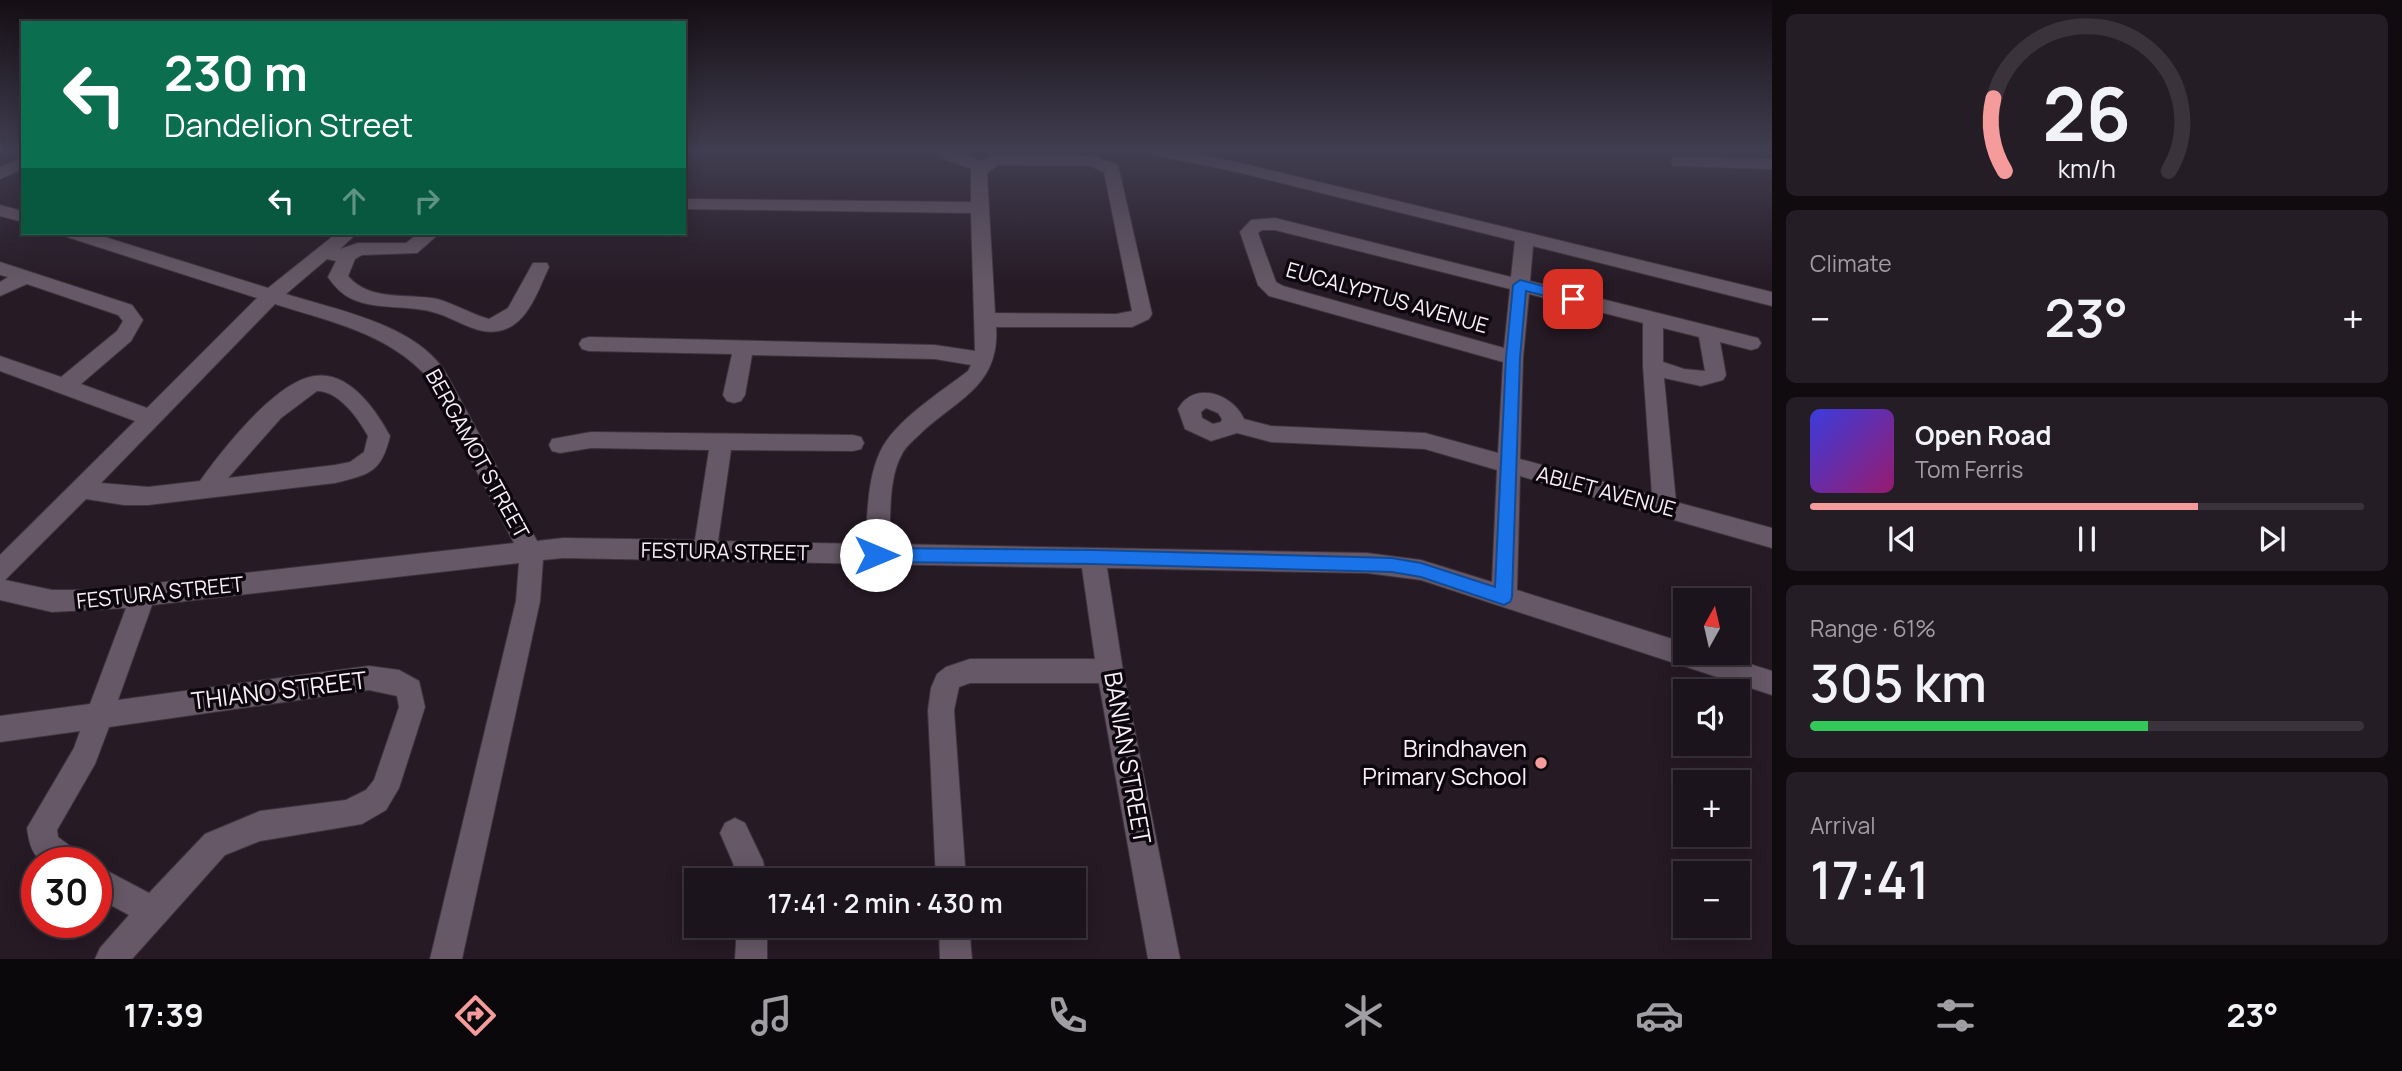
<!DOCTYPE html>
<html lang="en">
<head>
<meta charset="utf-8">
<style>
	body { margin:0; font-family:Manrope,sans-serif; background:#251d25; color:#f1f3f6; height:100vh; display:flex; flex-direction:column; font-size:26px; white-space:nowrap }
	* { box-sizing:border-box; margin:0 }
	p { font-size:23px; color:#a09ea3 }
	.icon { flex:none; width:38px; height:38px; fill:none; stroke:currentColor; stroke-width:2; stroke-linecap:round; stroke-linejoin:round }
	.map { position:relative; flex:1; overflow:hidden }
	.drawer { display:flex; flex-direction:column; gap:14px; padding:14px; background:#0f0b0f; width:630px }
	.drawer>* { flex:none }
	.banner { position:absolute; left:21px; top:21px; width:665px; height:214px; border-radius:0px; box-shadow:0 4px 18px #0003,0 0 0 2px #3a333b; background:#0b6e4f; color:#fff; overflow:hidden }
	.needle { width:46px; rotate:8deg }
	.buttons { position:absolute; left:1673px; top:588px; display:grid; gap:14px }
	.buttons a { display:grid; place-items:center; width:77px; height:77px; border-radius:0px; background:#1c141c; box-shadow:0 4px 18px #0003,0 0 0 2px #3a333b; font-size:35px }
	.speed { position:absolute; left:21px; top:847px; display:flex; gap:14px; font-size:35px; font-weight:700; text-align:center }
	.speed>* { display:grid; place-content:center; width:91px; height:91px; border-radius:50%; background:#1c141c; box-shadow:0 4px 18px #0003,0 0 0 2px #3a333b; line-height:1 }
	.speed .limit { border:10px solid #d22; background:#fff; color:#111 }
	.pin { position:absolute; display:grid; place-items:center; width:60px; height:60px; color:#fff; margin:-30px; border-radius:14px; box-shadow:0 4px 10px #0006 }
	.me { position:absolute; width:77px; margin:-38px; rotate:90deg; stroke-linejoin:round; filter:drop-shadow(0 0 5px #0008) }
	.turn { display:flex; align-items:center; gap:24px; height:147px; padding:0 28px; font-size:32px }
	.turn .icon { width:91px; height:91px; stroke-width:2.5 }
	.turn b { display:block; font-size:49px; line-height:60px }
	.lanes { display:flex; align-items:center; height:66px; padding:0 28px; background:#0003; justify-content:center; gap:35px; direction:ltr }
	.lanes .off { opacity:.35 }
	.big { font-size:52px; font-weight:600; line-height:1.1 }
	.drawer .card { flex:1; display:flex; flex-direction:column; justify-content:center; gap:10px; min-width:0; padding:0 24px; border-radius:10px; background:#251d25 }
	.drawer .dial { align-items:center; gap:0 }
	.dial svg { height:182px; overflow:visible; fill:none; stroke:#3a333b; stroke-width:7; stroke-linecap:round; text-anchor:middle }
	.dial text { fill:#f1f3f6; stroke:none }
	.song { display:flex; align-items:center; gap:21px }
	.cover { width:84px; height:84px; border-radius:10px; background:linear-gradient(135deg,hsl(240 70% 55%),hsl(320 70% 35%)) }
	.played { height:7px; border-radius:4px; background:linear-gradient(90deg,#f59b9b 70%,#3a333b 70%) }
	.keys { display:flex; justify-content:space-around; direction:ltr }
	.heat { display:flex; justify-content:space-between; align-items:center; font-size:38px; direction:ltr }
	.charge { height:10px; border-radius:5px; background:linear-gradient(90deg,#34c759 61%,#3a333b 0) }
	.trip { position:absolute; left:684px; top:868px; width:402px; height:70px; border-radius:0px; background:#1c141c; box-shadow:0 4px 18px #0003,0 0 0 2px #3a333b; font-weight:600; line-height:70px; text-align:center }
	.dock { display:flex; height:112px; justify-content:space-around; align-items:center; background:#0b080b; color:#a09ea3 }
	.dock .icon { width:49px; height:49px }
	.dock .on { color:#f59b9b }
	.dock b { font-size:32px; color:#f1f3f6 }
	main { display:flex; flex:1; min-height:0 }
	.map>svg:first-child { display:block }
	.lines { fill:none; stroke-linecap:round; stroke-linejoin:round }
	.minor-casing { stroke:#3e343d; stroke-width:2 }
	.minor { fill:#665866; fill-rule:evenodd }
	.route { fill:#1a73e8; stroke:#114b97; stroke-width:2 }
	.poi-dot { fill:#f59b9b; stroke:#0c070c; stroke-width:2.5 }
	.labels { text-anchor:middle; stroke-width:7; stroke-linejoin:round; paint-order:stroke }
	.street-label { font-size:21px; fill:#f8eff7; stroke:#0c070c }
	.near-street-label { font-size:24px; fill:#f8eff7; stroke:#0c070c }
	.near-poi-label { font-size:24px; fill:#f8eff7; stroke:#0c070c; text-anchor:end }
</style>
</head>
<body>
<main>
<div class="map">
<svg width="1772" height="959" viewBox="0 0 1772 959">
	<rect width="100%" height="100%" fill="#261a25"/>
	<g class="lines">
		<g class="minor-casing">
			<g id="minor">
				<path d="M938,149H954L980,161L995,155L1092,156L1118,165L1152,314L1149,319L1132,327H996C1000,386 957,399 920,434C914,440 906,446 902,454C888,479 891,516 889,544L1367,553L1421,560L1492,582L1497,470L1425,449L1271,442L1237,433L1211,441L1185,429L1178,409C1194,380 1233,394 1244,419L1271,426L1425,433L1498,453L1503,362L1269,296L1258,285L1240,232L1251,220L1275,218L1511,277L1515,241L1241,173L1150,154L1142,149H1172L1241,163L1772,292V306L1533,246L1530,281L1758,338L1761,343L1758,348L1751,350L1720,342L1726,375L1723,380L1701,386L1664,378L1676,502L1772,528V548L1520,476L1517,590L1685,643V653H1715L1772,671V695L1421,580L1367,573L1107,568L1123,671L1180,959H1148L1099,683H970L959,687L954,710L966,880H936L928,710L931,688L937,674L946,667L970,659H1095L1082,568L563,558L543,560L540,601L462,959H430L516,601L519,563L152,605L118,700L369,666L399,670L419,681L425,707L399,788L386,810L362,824L260,841L225,855L132,959H95L100,948L129,915L96,897V865L149,893L205,834L260,811L346,800L366,790L374,780L399,707L397,696L369,690L109,727L95,764L57,830L58,837L78,852L82,863C47,863 32,869 27,828L74,748L80,731L0,742V716L90,704L126,608L52,612L0,600V555L135,421L0,371V356L61,377L117,331L123,321L118,315L27,284L0,296V282L8,277L0,275V262L132,305L143,320L131,341L81,384L147,408L257,298L67,237L64,233H92L268,288L337,233H357L340,249L358,243H406L419,233H440L417,253L362,255L355,259L348,276C370,302 407,293 437,299C455,304 471,314 489,319L508,308L533,263H547L549,267C539,288 530,318 508,328C482,340 460,320 436,313C409,304 379,311 352,299C341,294 334,286 328,277L336,261L327,259L286,294C337,310 419,325 447,375L537,541L563,538L695,540L709,450L591,448L560,453L552,451L549,445L552,439L591,432L853,435L861,437L864,443L861,449L853,451L731,450L718,541L865,544C868,514 867,480 880,452C894,421 941,392 968,371L971,365L935,359L752,355L745,395L741,401L734,403L727,401L723,395L732,354L589,351L582,349L579,344L582,339L589,337L935,345L975,351L971,213L684,209V199L971,202V169L944,158ZM998,165L1090,166L1104,172L1132,311L1116,314L995,313L987,173ZM1262,230H1275L1510,289L1504,348L1283,286L1276,282L1258,233ZM1529,294L1643,323V366L1652,495L1520,459L1523,358ZM275,304C330,322 389,333 429,379L514,543L94,590H52L5,580L86,499L124,505H148L335,483C370,474 381,473 390,436C376,410 349,370 314,376C275,382 222,450 200,481L148,487L101,483ZM1663,328L1699,337L1705,371L1684,369L1663,362ZM317,391C339,391 358,418 368,436L364,452L350,462L335,465L228,478L281,418ZM1206,408L1218,413L1222,419L1221,422L1213,424L1202,418L1201,412Z"/>
				<polygon points="23,157 23,169 0,179 0,167"/>
				<polygon points="1679,157 1772,159 1772,169 1673,166 1671,162 1673,158"/>
				<polygon points="0,205 23,211 23,222 0,216"/>
				<polygon points="735,818 745,823 763,861 767,880 737,880 733,863 720,833 725,823"/>
				<polygon points="737,926 767,926 767,959 735,959"/>
				<polygon points="939,926 969,926 972,959 940,959"/>
			</g>
		</g>
		<use href="#minor" class="minor"/>
	</g>
	<linearGradient id="sky" x2="0" y2="1"><stop stop-color="#150e14"/><stop offset="0.53" stop-color="#413e51"/><stop offset="1" stop-color="#413e51" stop-opacity="0"/></linearGradient>
	<rect width="1772" height="283" fill="url(#sky)"/>
	<polygon class="route" points="1520,280 1578,295 1580,299 1573,303 1526,291 1520,358 1512,597 1510,602 1504,605 1421,577 1392,572 1093,564 876,562 870,560 868,555 870,550 876,548 1093,550 1392,558 1421,563 1495,587 1506,358 1513,285"/>
	<circle class="poi-dot" cx="1541" cy="763" r="7"/>
	<g class="labels">
		<g class="street-label">
			<text transform="translate(1387 298) rotate(16)" y="7">EUCALYPTUS AVENUE</text>
			<text transform="translate(477 454) rotate(61)" y="7">BERGAMOT STREET</text>
			<text transform="translate(1606 492) rotate(15)" y="7">ABLET AVENUE</text>
			<text transform="translate(725 552) rotate(1)" y="7">FESTURA STREET</text>
			<text transform="translate(160 593) rotate(-6)" y="7">FESTURA STREET</text>
		</g>
		<g class="near-street-label">
			<text transform="translate(279 691) rotate(-7)" y="8">THIANO STREET</text>
			<text transform="translate(1127 758) rotate(80)" y="8">BANIAN STREET</text>
		</g>
		<g class="near-poi-label">
			<text x="1527" y="757">Brindhaven<tspan x="1527" dy="28">Primary School</tspan></text>
		</g>
	</g>
</svg>
<div class="buttons">
<a><svg class="needle" viewBox="-14 -14 28 28"><path d="M0-13l5 13h-10z" fill="#e53935"/><path d="M0 13l5-13h-10z" fill="#a09ea3"/></svg></a>
<a><svg class="icon" aria-label="sound" viewBox="0 0 24 24"><path d="M4 9h4l5-4v14l-5-4H4zM17 9q2 3 0 6"/></svg></a>
<a>+</a>
<a>−</a>
</div>
<div class="speed"><div class="limit">30</div></div>
<div class="pin" style="left:1573px;top:299px;background:#d93025"><svg class="icon" aria-label="arrive" viewBox="0 0 24 24"><path d="M6 21V4h12l-3 4 3 4H6"/></svg></div>
<svg class="me" style="left:876px;top:555px" viewBox="-20 -20 40 40"><circle r="19" fill="#fff"/><path d="M0-13L10 11 0 6-10 11z" fill="#1a73e8"/></svg>
<div class="trip">17:41 · 2 min · 430 m</div>
<div class="banner">
<div class="turn"><svg class="icon" aria-label="left" viewBox="0 0 24 24"><path d="M17 20v-9H6M10 6l-5 5 5 5"/></svg><div><b>230 m</b>Dandelion Street</div></div>
<div class="lanes"><svg class="icon" aria-label="left" viewBox="0 0 24 24"><path d="M17 20v-9H6M10 6l-5 5 5 5"/></svg><svg class="icon off" aria-label="ahead" viewBox="0 0 24 24"><path d="M12 20V5M6 11l6-6 6 6"/></svg><svg class="icon off" aria-label="right" viewBox="0 0 24 24"><path d="M7 20v-9h11M14 6l5 5-5 5"/></svg></div>
</div>
</div>
<section class="drawer">
<div class="card dial"><svg viewBox="0 0 100 80">
<path d="M14 69A42 42 0 1 1 86 69"/>
<path d="M14 69A42 42 0 0 1 9 37" stroke="#f59b9b"/>
<text x="50" y="56" font-size="32" font-weight="700">26</text>
<text x="50" y="72" font-size="11">km/h</text>
</svg></div>
<div class="card"><p>Climate</p>
<div class="heat"><a>−</a><b class="big">23°</b><a>+</a></div>
</div>
<div class="card">
<div class="song"><i class="cover"></i><div><b>Open Road</b><p>Tom Ferris</p></div></div>
<div class="played"></div>
<div class="keys"><svg class="icon" aria-label="previous" viewBox="0 0 24 24"><path d="M18 5L8 12l10 7zM5 5v14"/></svg><svg class="icon" aria-label="pause" viewBox="0 0 24 24"><path d="M8 5v14M16 5v14"/></svg><svg class="icon" aria-label="next" viewBox="0 0 24 24"><path d="M6 5l10 7-10 7zM19 5v14"/></svg></div>
</div>
<div class="card"><p>Range · 61%</p><b class="big">305 km</b><div class="charge"></div></div>
<div class="card"><p>Arrival</p><b class="big">17:41</b></div>
</section>
</main>
<nav class="dock">
<b>17:39</b>
<svg class="icon on" aria-label="directions" viewBox="0 0 24 24"><path d="M12 3l9 9-9 9-9-9zM9 14v-3h6M13 9l2 2-2 2"/></svg>
<svg class="icon" aria-label="music" viewBox="0 0 24 24"><path d="M9 18V5l10-2v13"/><circle cx="6" cy="18" r="3"/><circle cx="16" cy="16" r="3"/></svg>
<svg class="icon" aria-label="phone" viewBox="0 0 24 24"><path d="M5 4h4l2 5-3 2q2 4 5 5l2-3 5 2v4C11 20 4 13 5 4z"/></svg>
<svg class="icon" aria-label="climate" viewBox="0 0 24 24"><path d="M12 3v18M4 7l16 10M4 17L20 7"/></svg>
<svg class="icon" aria-label="car" viewBox="0 0 24 24"><path d="M5 17H2v-5l4-1 3-4h7l3 4 3 1v5h-3M9 17h6M6 11h13"/><circle cx="7" cy="17" r="2"/><circle cx="17" cy="17" r="2"/></svg>
<svg class="icon" aria-label="filters" viewBox="0 0 24 24"><path d="M4 7h16M4 17h16"/><circle cx="9" cy="7" r="2"/><circle cx="15" cy="17" r="2"/></svg>
<b>23°</b>
</nav>
</body>
</html>
